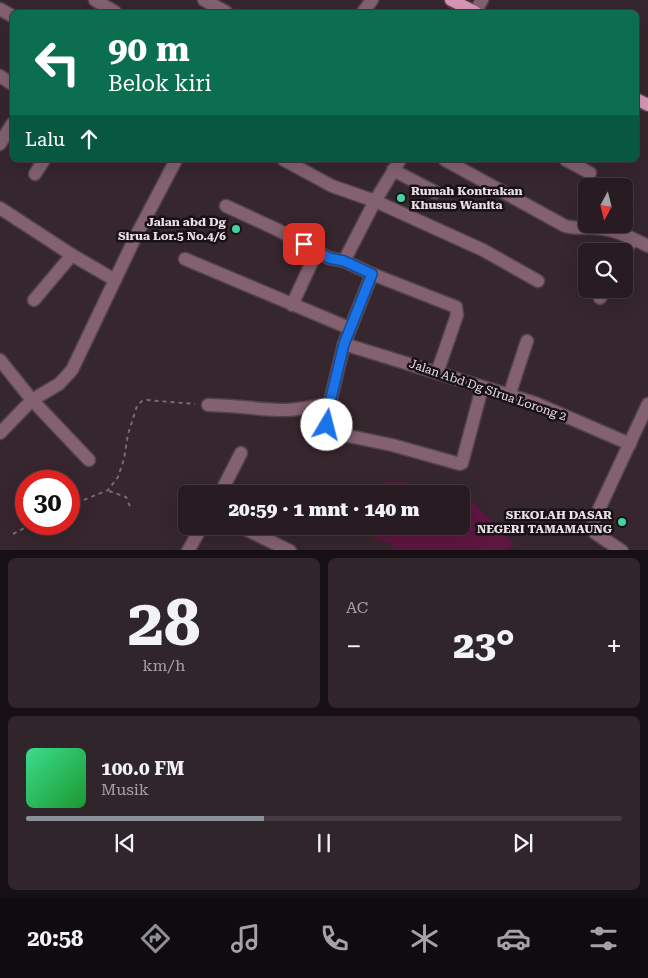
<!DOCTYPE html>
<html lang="id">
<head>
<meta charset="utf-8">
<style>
	body { margin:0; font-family:"Roboto Serif",serif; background:#30252a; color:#f1f3f6; height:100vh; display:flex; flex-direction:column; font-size:19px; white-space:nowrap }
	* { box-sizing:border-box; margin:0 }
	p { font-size:16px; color:#a5a1a5 }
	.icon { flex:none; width:28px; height:28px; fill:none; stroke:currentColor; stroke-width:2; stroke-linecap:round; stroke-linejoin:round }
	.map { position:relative; height:550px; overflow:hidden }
	.sheet { display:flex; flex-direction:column; gap:8px; padding:8px; background:#160f13; flex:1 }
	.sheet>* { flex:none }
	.top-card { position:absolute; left:10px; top:10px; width:629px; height:152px; border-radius:8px; box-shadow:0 5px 20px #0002,0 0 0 1px #443a40; background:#0b6e4f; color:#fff; overflow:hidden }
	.needle { width:32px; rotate:187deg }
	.tools { position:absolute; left:578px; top:178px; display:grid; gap:10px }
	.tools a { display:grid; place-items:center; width:55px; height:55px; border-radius:8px; background:#281c22; box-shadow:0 5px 20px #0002,0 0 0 1px #443a40; font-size:25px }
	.speed { position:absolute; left:15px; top:470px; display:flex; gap:10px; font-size:25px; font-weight:700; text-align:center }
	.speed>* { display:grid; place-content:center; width:65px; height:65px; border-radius:50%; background:#281c22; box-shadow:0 5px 20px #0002,0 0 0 1px #443a40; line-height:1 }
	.speed .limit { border:8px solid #d22; background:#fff; color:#111 }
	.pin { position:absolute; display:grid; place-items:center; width:42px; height:42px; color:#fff; margin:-21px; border-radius:10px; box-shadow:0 2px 8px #0006 }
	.me { position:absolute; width:55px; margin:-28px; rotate:8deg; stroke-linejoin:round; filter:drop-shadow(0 0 4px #0008) }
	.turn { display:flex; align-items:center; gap:18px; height:105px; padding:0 15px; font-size:22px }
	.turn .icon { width:65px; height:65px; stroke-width:2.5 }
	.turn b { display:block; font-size:35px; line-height:42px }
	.then { display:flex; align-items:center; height:48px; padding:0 15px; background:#0003; gap:10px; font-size:19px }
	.big { font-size:38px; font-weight:800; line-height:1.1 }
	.sheet .card { flex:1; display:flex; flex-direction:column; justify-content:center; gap:8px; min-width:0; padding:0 18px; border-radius:8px; background:#30252a }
	.sheet .dial { align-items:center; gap:0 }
	.dial b { font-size:65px; line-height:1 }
	.song { display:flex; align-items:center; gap:15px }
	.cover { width:60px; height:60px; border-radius:8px; background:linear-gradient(135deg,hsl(150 70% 55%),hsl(130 70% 35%)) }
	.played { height:5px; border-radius:2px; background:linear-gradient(90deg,#8c9099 40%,#443a40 40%) }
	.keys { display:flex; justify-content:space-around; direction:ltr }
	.heat { display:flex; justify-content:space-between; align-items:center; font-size:28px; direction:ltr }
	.sheet .tiles { flex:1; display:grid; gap:8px; grid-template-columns:1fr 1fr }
	.card:last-child { grid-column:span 2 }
	.trip { position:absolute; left:178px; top:485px; width:292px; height:50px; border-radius:8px; background:#281c22; box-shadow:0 5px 20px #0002,0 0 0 1px #443a40; font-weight:800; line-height:50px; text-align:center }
	.tab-bar { display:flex; height:80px; justify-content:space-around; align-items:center; background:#100b0e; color:#a5a1a5 }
	.tab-bar .icon { width:35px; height:35px }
	.tab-bar .selected { color:#8c9099 }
	.tab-bar b { font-size:22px; color:#f1f3f6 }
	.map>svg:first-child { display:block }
	.green { fill:#5d1640 }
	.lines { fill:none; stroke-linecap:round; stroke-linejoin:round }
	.minor-casing { stroke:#53444a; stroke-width:15 }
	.major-casing { stroke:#53444a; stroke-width:15 }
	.path { stroke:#786a70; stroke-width:2; stroke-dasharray:4 4; stroke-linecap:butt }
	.minor { stroke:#836171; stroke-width:12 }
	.major { stroke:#db95b7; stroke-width:12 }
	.route-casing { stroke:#114b97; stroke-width:12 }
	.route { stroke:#1a73e8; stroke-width:9 }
	.poi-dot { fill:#43d4a0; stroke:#181115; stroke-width:2 }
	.labels { text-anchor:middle; stroke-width:5; stroke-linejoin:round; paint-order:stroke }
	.poi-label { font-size:12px; font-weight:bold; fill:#eadfe4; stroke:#181115; text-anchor:end }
	.street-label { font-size:12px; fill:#eadfe4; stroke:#181115 }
</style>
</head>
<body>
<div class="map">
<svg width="648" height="551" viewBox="0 0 648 551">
	<rect width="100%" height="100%" fill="#36262d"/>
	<g class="green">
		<polygon points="383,482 404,482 439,494 371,494"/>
		<polygon points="320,487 346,488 367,494 303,494"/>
		<polygon points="461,499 472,501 514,544 509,550 392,550 393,544 373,539 381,526 461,526"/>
	</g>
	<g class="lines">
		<g class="minor-casing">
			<g id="minor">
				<polyline points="95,0 115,12"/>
				<polyline points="204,0 226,12"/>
				<polyline points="0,9 12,16"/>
				<polyline points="363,12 372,0"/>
				<polyline points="475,12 482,0"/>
				<polyline points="0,76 12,84"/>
				<polyline points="0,144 12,124"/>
				<polyline points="284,160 332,186 375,201 483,250 538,281"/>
				<path d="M445,160L565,226C575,229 585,227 596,228C614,229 632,238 648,246"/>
				<polyline points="566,160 590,173"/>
				<polyline points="393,170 435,192"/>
				<polyline points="35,174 44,160"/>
				<polyline points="226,206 278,230 329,258 344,261 372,274"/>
				<polyline points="0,208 72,255 115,280"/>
				<polyline points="624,255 632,239"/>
				<polyline points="185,259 349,328"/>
				<polyline points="344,261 375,201 400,160"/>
				<polyline points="600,298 605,289"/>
				<polyline points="34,300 72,255"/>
				<polyline points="292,305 317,251"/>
				<polyline points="344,344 535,403 630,444"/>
				<polyline points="0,360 32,400 89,460"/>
				<polyline points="437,373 457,315 456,307 372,274 344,344 326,419 327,429 339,434 392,445 460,464 462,463 482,388"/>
				<polyline points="509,396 527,341"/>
				<path d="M208,405C231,405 255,409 279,410C295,411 313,406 330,404"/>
				<polyline points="0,433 32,400 59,384 72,370 135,238 176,160"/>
				<polyline points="220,494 241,453"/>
				<polyline points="239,526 290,551"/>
				<polyline points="188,551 202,526"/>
				<polyline points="622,551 595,533 592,528 593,522 648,404"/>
			</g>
		</g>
		<g class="major-casing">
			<g id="major">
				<polyline points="451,0 475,12"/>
				<polyline points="636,99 648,105"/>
			</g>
		</g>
		<g class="path">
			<polyline points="109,491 126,497 131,509"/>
			<polyline points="69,506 108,490 118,477 124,459 128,434 137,406 142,401 147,400 195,404"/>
			<polyline points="13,534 32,524"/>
		</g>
		<use href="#minor" class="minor"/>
		<use href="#major" class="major"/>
	</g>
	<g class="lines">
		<g class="route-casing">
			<polyline id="route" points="304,244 329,258 344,261 372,274 344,344 326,419 327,425"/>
		</g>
		<use href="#route" class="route"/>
	</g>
	<g class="poi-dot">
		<circle cx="401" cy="198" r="5"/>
		<circle cx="236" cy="229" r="5"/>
		<circle cx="622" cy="522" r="5"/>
	</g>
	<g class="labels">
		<g class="poi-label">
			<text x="411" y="195" text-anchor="start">Rumah Kontrakan<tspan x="411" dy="14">Khusus Wanita</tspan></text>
			<text x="226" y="226">Jalan abd Dg<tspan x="226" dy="14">Sirua Lor.5 No.4/6</tspan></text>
			<text x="612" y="519">SEKOLAH DASAR<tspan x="612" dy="14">NEGERI TAMAMAUNG</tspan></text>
		</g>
		<g class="street-label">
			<text transform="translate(488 390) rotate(19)" y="4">Jalan Abd Dg SIrua Lorong 2</text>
		</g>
	</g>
</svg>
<div class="tools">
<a><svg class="needle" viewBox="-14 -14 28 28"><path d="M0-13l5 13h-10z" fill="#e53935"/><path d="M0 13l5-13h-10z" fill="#a5a1a5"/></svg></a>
<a><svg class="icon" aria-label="search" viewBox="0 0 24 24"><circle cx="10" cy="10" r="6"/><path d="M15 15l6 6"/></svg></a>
</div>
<div class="speed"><div class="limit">30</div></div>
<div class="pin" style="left:304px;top:244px;background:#d93025"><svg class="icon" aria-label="arrive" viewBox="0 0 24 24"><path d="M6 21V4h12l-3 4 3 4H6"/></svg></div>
<svg class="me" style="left:327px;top:425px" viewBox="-20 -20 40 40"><circle r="19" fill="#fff"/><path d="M0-13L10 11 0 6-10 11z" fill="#1a73e8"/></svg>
<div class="trip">20:59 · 1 mnt · 140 m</div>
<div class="top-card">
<div class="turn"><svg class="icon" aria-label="left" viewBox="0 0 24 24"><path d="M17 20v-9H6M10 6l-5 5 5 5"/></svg><div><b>90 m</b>Belok kiri</div></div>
<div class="then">Lalu<svg class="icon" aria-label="ahead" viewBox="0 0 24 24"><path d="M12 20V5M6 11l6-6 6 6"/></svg></div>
</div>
</div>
<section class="sheet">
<div class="tiles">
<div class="card dial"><b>28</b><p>km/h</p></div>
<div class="card"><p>AC</p>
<div class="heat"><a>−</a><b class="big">23°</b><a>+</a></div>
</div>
<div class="card">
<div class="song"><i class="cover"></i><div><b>100.0 FM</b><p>Musik</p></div></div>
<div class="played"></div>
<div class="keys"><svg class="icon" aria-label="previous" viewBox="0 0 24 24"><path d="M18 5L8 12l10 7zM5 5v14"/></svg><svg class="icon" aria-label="pause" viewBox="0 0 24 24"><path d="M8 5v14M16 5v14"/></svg><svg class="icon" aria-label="next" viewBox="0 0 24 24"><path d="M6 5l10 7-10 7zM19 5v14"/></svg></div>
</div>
</div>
</section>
<nav class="tab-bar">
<b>20:58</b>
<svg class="icon selected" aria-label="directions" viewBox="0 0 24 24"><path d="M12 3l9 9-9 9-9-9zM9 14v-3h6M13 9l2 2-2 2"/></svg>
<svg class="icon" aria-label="music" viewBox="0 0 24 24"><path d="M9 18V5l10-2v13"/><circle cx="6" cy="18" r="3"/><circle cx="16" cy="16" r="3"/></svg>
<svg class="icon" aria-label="phone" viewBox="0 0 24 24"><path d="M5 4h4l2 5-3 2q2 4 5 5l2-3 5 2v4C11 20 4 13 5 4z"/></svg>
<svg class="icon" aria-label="climate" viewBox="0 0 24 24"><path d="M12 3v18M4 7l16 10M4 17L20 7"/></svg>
<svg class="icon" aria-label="car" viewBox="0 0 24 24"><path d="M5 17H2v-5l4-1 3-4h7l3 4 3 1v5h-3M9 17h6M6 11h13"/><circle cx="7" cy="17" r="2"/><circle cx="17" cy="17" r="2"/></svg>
<svg class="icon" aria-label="filters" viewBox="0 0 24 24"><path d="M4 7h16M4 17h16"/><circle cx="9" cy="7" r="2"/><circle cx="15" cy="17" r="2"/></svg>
</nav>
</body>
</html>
